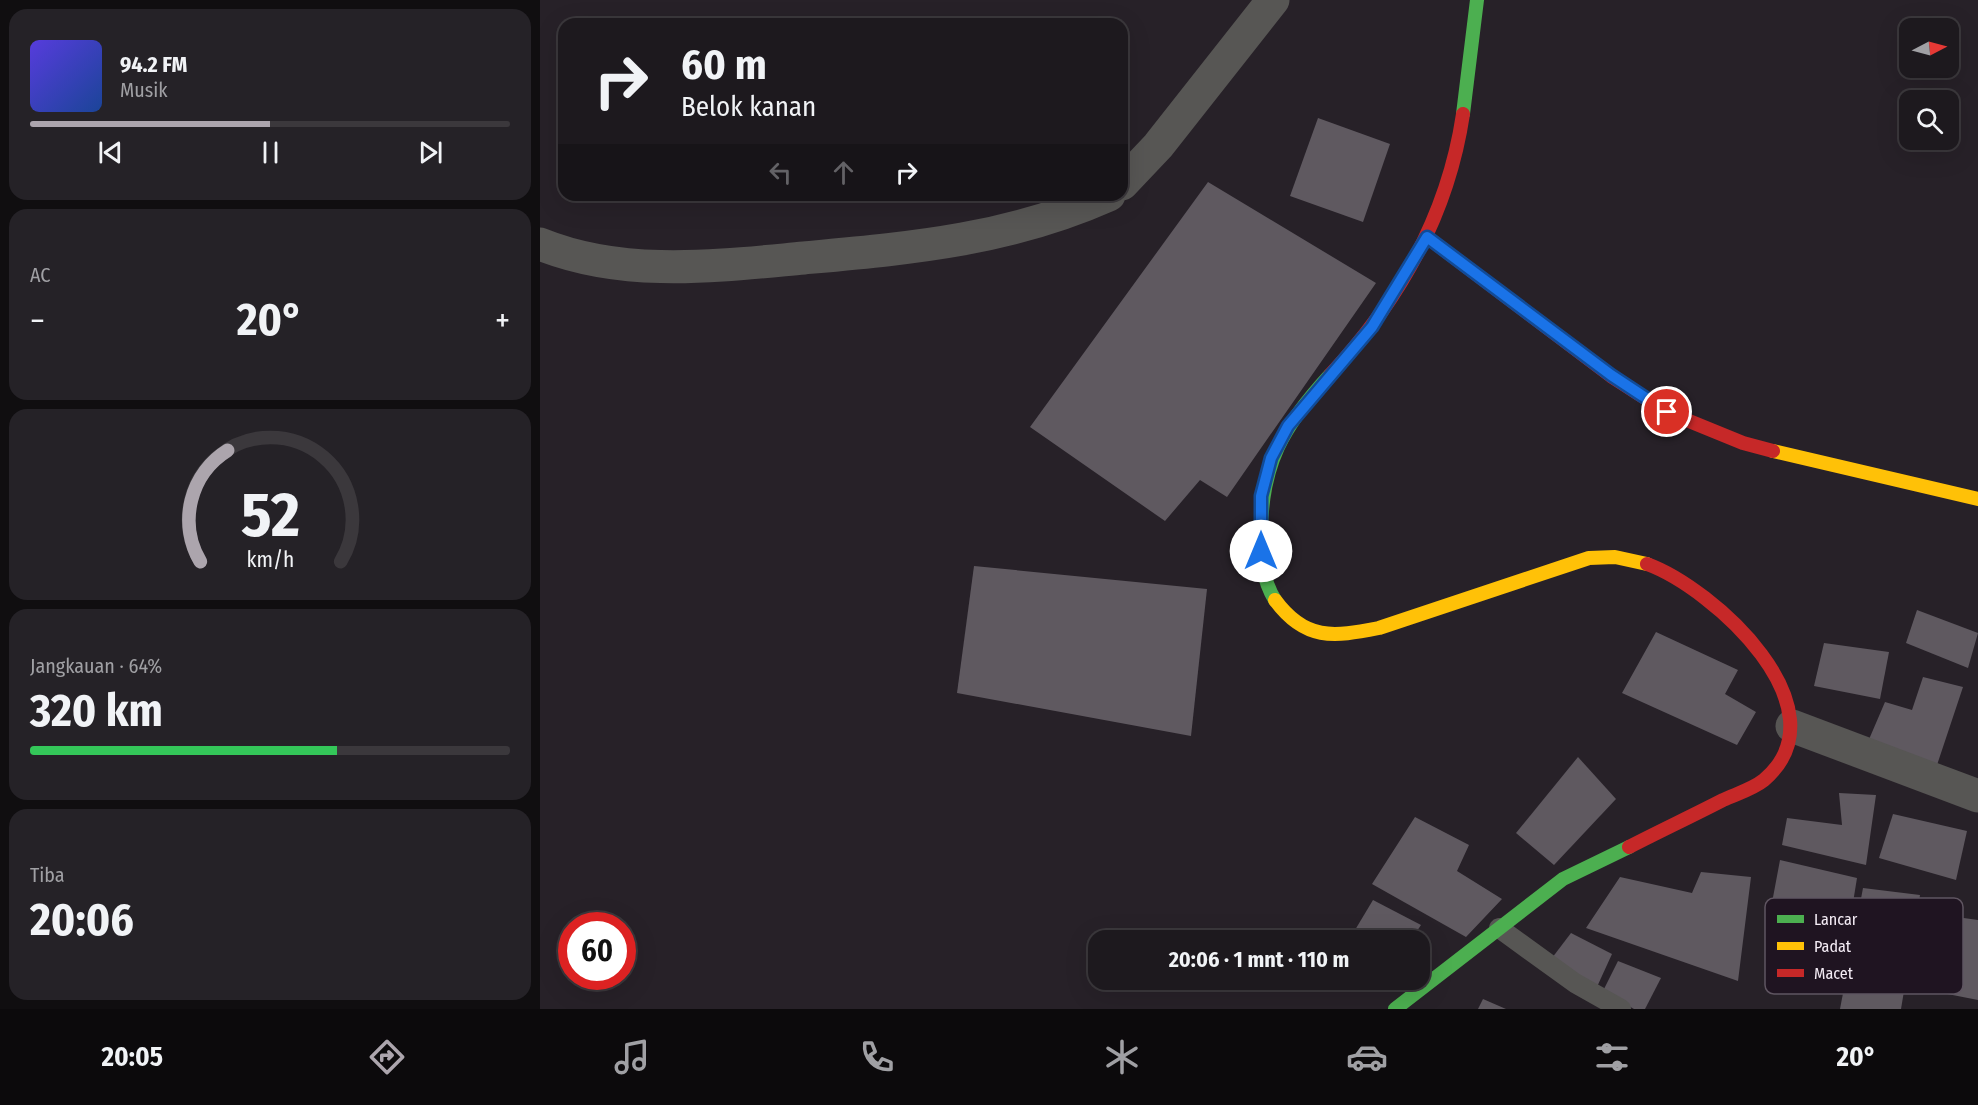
<!DOCTYPE html>
<html lang="id">
<head>
<meta charset="utf-8">
<style>
	body { margin:0; font-family:"Fira Sans Condensed",sans-serif; background:#252227; color:#f1f3f6; height:100vh; display:flex; flex-direction:column; font-size:22px; white-space:nowrap }
	* { box-sizing:border-box; margin:0 }
	p { font-size:20px; color:#a0a0a4 }
	.icon { flex:none; width:33px; height:33px; fill:none; stroke:currentColor; stroke-width:2; stroke-linecap:round; stroke-linejoin:round }
	.map { position:relative; flex:1; overflow:hidden }
	.sheet { display:flex; flex-direction:column; gap:9px; padding:9px; background:#100e10; width:540px }
	.sheet>* { flex:none }
	.top-card { position:absolute; left:18px; top:18px; width:570px; height:183px; border-radius:18px; box-shadow:0 6px 24px #0002,0 0 0 2px #3b383c; background:#1d191e; color:#f1f3f6; overflow:hidden }
	.needle { width:39px; rotate:84deg }
	.buttons { position:absolute; left:1359px; top:18px; display:grid; gap:12px }
	.buttons a { display:grid; place-items:center; width:60px; height:60px; border-radius:12px; background:#1d191e; box-shadow:0 6px 24px #0002,0 0 0 2px #3b383c; font-size:30px }
	.speed { position:absolute; left:18px; top:912px; display:flex; gap:12px; font-size:30px; font-weight:700; text-align:center }
	.speed>* { display:grid; place-content:center; width:78px; height:78px; border-radius:50%; background:#1d191e; box-shadow:0 6px 24px #0002,0 0 0 2px #3b383c; line-height:1 }
	.speed .limit { border:9px solid #d22; background:#fff; color:#111 }
	.pin { position:absolute; display:grid; place-items:center; width:51px; height:51px; color:#fff; margin:-26px; border:3px solid #fff; border-radius:50%; box-shadow:0 2px 6px #0007 }
	.me { position:absolute; width:66px; margin:-33px; rotate:0deg; stroke-linejoin:round; filter:drop-shadow(0 0 4px #0008) }
	.turn { display:flex; align-items:center; gap:21px; height:126px; padding:0 24px; font-size:27px }
	.turn .icon { width:78px; height:78px; stroke-width:2.5 }
	.turn b { display:block; font-size:42px; line-height:51px }
	.lanes { display:flex; align-items:center; height:57px; padding:0 24px; background:#0003; justify-content:center; gap:30px; direction:ltr }
	.lanes .off { opacity:.35 }
	.big { font-size:45px; font-weight:700; line-height:1.1 }
	.sheet .card { flex:1; display:flex; flex-direction:column; justify-content:center; gap:9px; min-width:0; padding:0 21px; border-radius:18px; background:#252227 }
	.sheet .dial { align-items:center; gap:0 }
	.dial svg { height:156px; overflow:visible; fill:none; stroke:#3b383c; stroke-width:7; stroke-linecap:round; text-anchor:middle }
	.dial text { fill:#f1f3f6; stroke:none }
	.song { display:flex; align-items:center; gap:18px }
	.cover { width:72px; height:72px; border-radius:9px; background:linear-gradient(135deg,hsl(250 70% 55%),hsl(220 70% 35%)) }
	.played { height:6px; border-radius:3px; background:linear-gradient(90deg,#aca5ad 50%,#3b383c 50%) }
	.keys { display:flex; justify-content:space-around; direction:ltr }
	.heat { display:flex; justify-content:space-between; align-items:center; font-size:33px; direction:ltr }
	.charge { height:9px; border-radius:4px; background:linear-gradient(90deg,#34c759 64%,#3b383c 0) }
	.trip { position:absolute; left:548px; top:930px; width:342px; height:60px; border-radius:18px; background:#1d191e; box-shadow:0 6px 24px #0002,0 0 0 2px #3b383c; font-weight:700; line-height:60px; text-align:center }
	.tabs { display:flex; height:96px; justify-content:space-around; align-items:center; background:#0c0a0c; color:#a0a0a4 }
	.tabs .icon { width:42px; height:42px }
	.tabs .selected { color:#aca5ad }
	.tabs b { font-size:27px; color:#f1f3f6 }
	main { display:flex; flex:1; min-height:0 }
	.map>svg:first-child { display:block }
	.building { fill:#5f5960 }
	.lines { fill:none; stroke-linecap:round; stroke-linejoin:round }
	.lane { stroke:#575654; stroke-width:20 }
	.street { stroke:#575654; stroke-width:33 }
	.fast { stroke:#4caf50; stroke-width:14 }
	.slow { stroke:#ffc107; stroke-width:14 }
	.jam { stroke:#c62828; stroke-width:14 }
	.route-casing { stroke:#114b97; stroke-width:15 }
	.route { stroke:#1a73e8; stroke-width:10 }
	.key { fill:#1f1421; stroke:#5f5561; stroke-width:1.5 }
	.key-label { font-size:16px; fill:#f4ecf5 }
</style>
</head>
<body>
<main>
<section class="sheet">
<div class="card">
<div class="song"><i class="cover"></i><div><b>94.2 FM</b><p>Musik</p></div></div>
<div class="played"></div>
<div class="keys"><svg class="icon" aria-label="previous" viewBox="0 0 24 24"><path d="M18 5L8 12l10 7zM5 5v14"/></svg><svg class="icon" aria-label="pause" viewBox="0 0 24 24"><path d="M8 5v14M16 5v14"/></svg><svg class="icon" aria-label="next" viewBox="0 0 24 24"><path d="M6 5l10 7-10 7zM19 5v14"/></svg></div>
</div>
<div class="card"><p>AC</p>
<div class="heat"><a>−</a><b class="big">20°</b><a>+</a></div>
</div>
<div class="card dial"><svg viewBox="0 0 100 80">
<path d="M14 69A42 42 0 1 1 86 69"/>
<path d="M14 69A42 42 0 0 1 28 12" stroke="#aca5ad"/>
<text x="50" y="56" font-size="32" font-weight="700">52</text>
<text x="50" y="72" font-size="11">km/h</text>
</svg></div>
<div class="card"><p>Jangkauan · 64%</p><b class="big">320 km</b><div class="charge"></div></div>
<div class="card"><p>Tiba</p><b class="big">20:06</b></div>
</section>
<div class="map">
<svg width="1438" height="1009" viewBox="0 0 1438 1009">
	<rect width="100%" height="100%" fill="#272128"/>
	<g class="building">
		<polygon points="778,118 850,144 823,222 750,196"/>
		<polygon points="668,182 836,283 687,497 660,480 625,521 490,427"/>
		<polygon points="434,566 667,589 651,736 417,693"/>
		<polygon points="1377,610 1438,633 1428,668 1366,643"/>
		<polygon points="1116,632 1198,670 1185,694 1216,712 1197,745 1082,693"/>
		<polygon points="1284,643 1349,652 1340,699 1274,686"/>
		<polygon points="1383,677 1423,687 1395,771 1327,744 1345,702 1372,710"/>
		<polygon points="1038,757 1076,799 1014,865 976,833"/>
		<polygon points="1299,793 1336,795 1326,865 1242,845 1247,818 1302,825"/>
		<polygon points="1353,814 1427,831 1416,880 1339,858"/>
		<polygon points="875,817 929,845 917,871 962,899 926,937 832,884"/>
		<polygon points="1240,860 1317,878 1305,952 1226,935"/>
		<polygon points="1161,872 1211,877 1198,981 1046,928 1080,877 1152,893"/>
		<polygon points="1323,888 1380,895 1361,1009 1300,1009"/>
		<polygon points="833,900 881,925 871,940 809,940"/>
		<polygon points="1395,914 1438,920 1438,1000 1377,988"/>
		<polygon points="1031,933 1072,954 1056,989 1012,958"/>
		<polygon points="1078,961 1121,978 1105,1009 1094,1009 1063,991"/>
		<polygon points="943,999 966,1009 938,1009"/>
	</g>
	<g class="lines">
		<polyline class="lane" points="959,928 1035,983 1081,1009"/>
		<g class="street">
			<polyline points="582,184 618,146 733,0"/>
			<path d="M0,244C84,278 176,266 264,258C373,248 468,240 569,195"/>
			<polyline points="1252,726 1438,796"/>
		</g>
		<g class="fast">
			<polyline points="923,114 937,0"/>
			<path d="M735,600C722,579 721,558 721,534C721,464 743,426 790,375"/>
			<polyline points="855,1009 1023,879 1089,847"/>
		</g>
		<g class="slow">
			<polyline points="1233,451 1438,499"/>
			<path d="M735,600C765,641 793,637 839,628L1049,558L1075,557L1107,564"/>
		</g>
		<g class="jam">
			<polyline points="887,237 1071,376 1127,412 1203,443 1233,451"/>
			<path d="M790,375C859,301 908,215 923,114"/>
			<path d="M1089,847C1120,831 1152,816 1183,800C1196,794 1213,789 1224,780C1307,709 1173,588 1107,564"/>
		</g>
	</g>
	<g class="lines">
		<g class="route-casing">
			<polyline id="route" points="721,551 721,496 731,458 748,426 832,327 887,237 1071,375 1127,412"/>
		</g>
		<use href="#route" class="route"/>
	</g>
	<rect x="1225" y="898" width="198" height="96" rx="9" class="key"/>
	<rect x="1237" y="915" width="27" height="8" fill="#4caf50"/>
	<rect x="1237" y="942" width="27" height="8" fill="#ffc107"/>
	<rect x="1237" y="969" width="27" height="8" fill="#c62828"/>
	<g class="key-label">
		<text x="1274" y="925">Lancar</text>
		<text x="1274" y="952">Padat</text>
		<text x="1274" y="979">Macet</text>
	</g>
</svg>
<div class="buttons">
<a><svg class="needle" viewBox="-14 -14 28 28"><path d="M0-13l5 13h-10z" fill="#e53935"/><path d="M0 13l5-13h-10z" fill="#a0a0a4"/></svg></a>
<a><svg class="icon" aria-label="search" viewBox="0 0 24 24"><circle cx="10" cy="10" r="6"/><path d="M15 15l6 6"/></svg></a>
</div>
<div class="speed"><div class="limit">60</div></div>
<div class="pin" style="left:1127px;top:412px;background:#d93025"><svg class="icon" aria-label="arrive" viewBox="0 0 24 24"><path d="M6 21V4h12l-3 4 3 4H6"/></svg></div>
<svg class="me" style="left:721px;top:551px" viewBox="-20 -20 40 40"><circle r="19" fill="#fff"/><path d="M0-13L10 11 0 6-10 11z" fill="#1a73e8"/></svg>
<div class="trip">20:06 · 1 mnt · 110 m</div>
<div class="top-card">
<div class="turn"><svg class="icon" aria-label="right" viewBox="0 0 24 24"><path d="M7 20v-9h11M14 6l5 5-5 5"/></svg><div><b>60 m</b>Belok kanan</div></div>
<div class="lanes"><svg class="icon off" aria-label="left" viewBox="0 0 24 24"><path d="M17 20v-9H6M10 6l-5 5 5 5"/></svg><svg class="icon off" aria-label="ahead" viewBox="0 0 24 24"><path d="M12 20V5M6 11l6-6 6 6"/></svg><svg class="icon" aria-label="right" viewBox="0 0 24 24"><path d="M7 20v-9h11M14 6l5 5-5 5"/></svg></div>
</div>
</div>
</main>
<nav class="tabs">
<b>20:05</b>
<svg class="icon selected" aria-label="directions" viewBox="0 0 24 24"><path d="M12 3l9 9-9 9-9-9zM9 14v-3h6M13 9l2 2-2 2"/></svg>
<svg class="icon" aria-label="music" viewBox="0 0 24 24"><path d="M9 18V5l10-2v13"/><circle cx="6" cy="18" r="3"/><circle cx="16" cy="16" r="3"/></svg>
<svg class="icon" aria-label="phone" viewBox="0 0 24 24"><path d="M5 4h4l2 5-3 2q2 4 5 5l2-3 5 2v4C11 20 4 13 5 4z"/></svg>
<svg class="icon" aria-label="climate" viewBox="0 0 24 24"><path d="M12 3v18M4 7l16 10M4 17L20 7"/></svg>
<svg class="icon" aria-label="car" viewBox="0 0 24 24"><path d="M5 17H2v-5l4-1 3-4h7l3 4 3 1v5h-3M9 17h6M6 11h13"/><circle cx="7" cy="17" r="2"/><circle cx="17" cy="17" r="2"/></svg>
<svg class="icon" aria-label="filters" viewBox="0 0 24 24"><path d="M4 7h16M4 17h16"/><circle cx="9" cy="7" r="2"/><circle cx="15" cy="17" r="2"/></svg>
<b>20°</b>
</nav>
</body>
</html>
